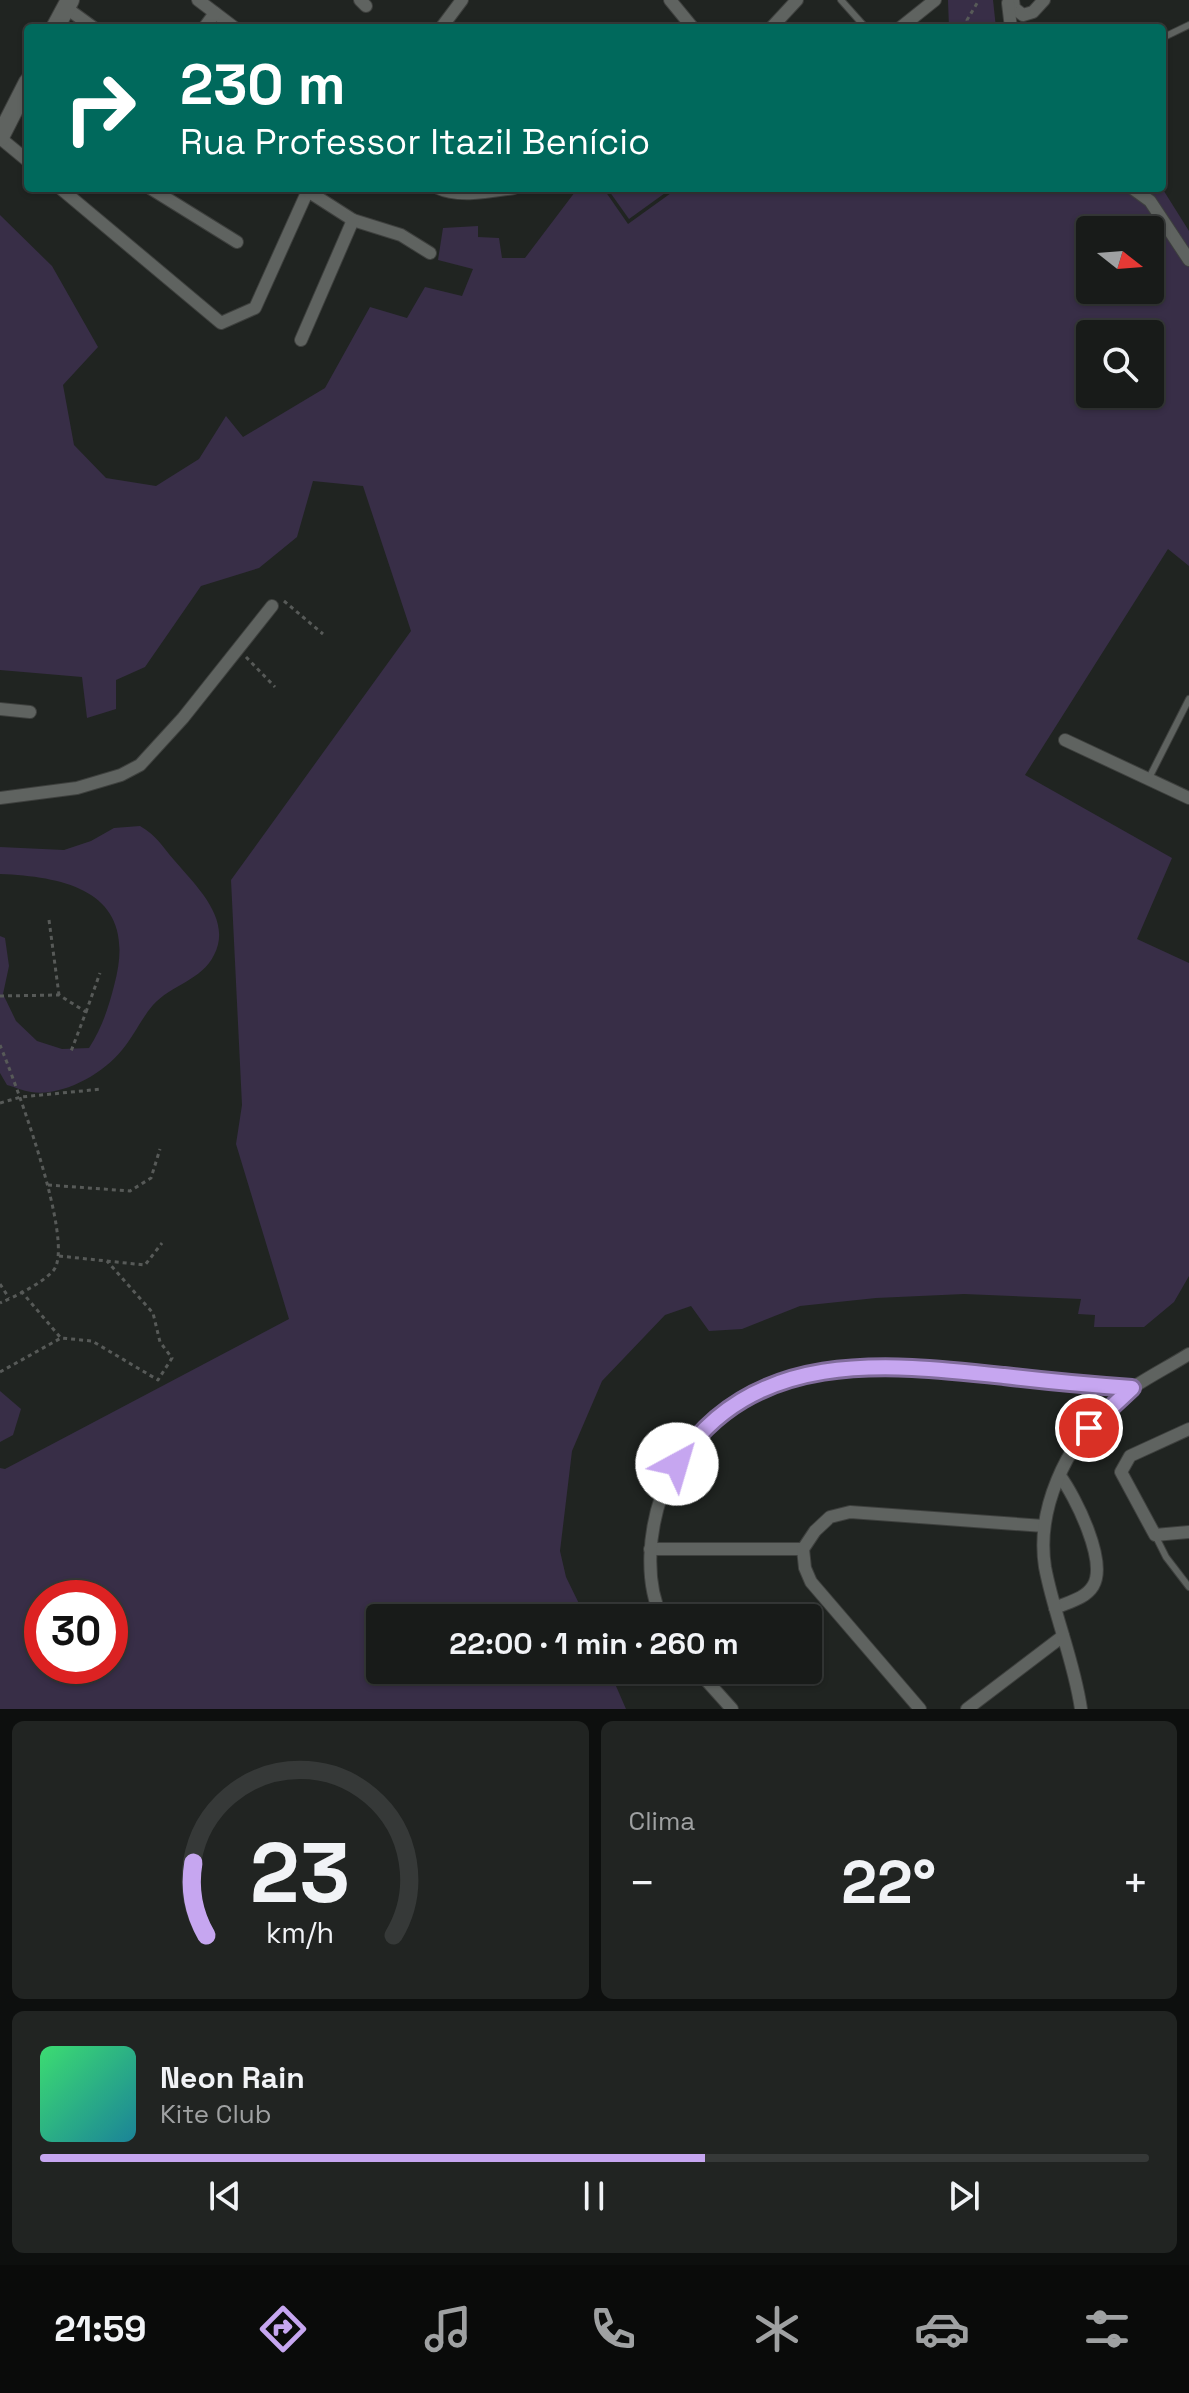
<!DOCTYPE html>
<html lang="pt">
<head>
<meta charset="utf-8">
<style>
	body { margin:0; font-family:"Space Grotesk",sans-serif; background:#212422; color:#f1f3f6; height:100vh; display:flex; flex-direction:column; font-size:30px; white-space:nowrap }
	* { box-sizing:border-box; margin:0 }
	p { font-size:26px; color:#9fa1a2 }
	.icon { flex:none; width:44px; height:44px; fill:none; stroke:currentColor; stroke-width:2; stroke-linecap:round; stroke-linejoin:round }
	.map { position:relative; height:1709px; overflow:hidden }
	.panel { display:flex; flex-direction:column; gap:12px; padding:12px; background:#0d0f0e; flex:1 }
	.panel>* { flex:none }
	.banner { position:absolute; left:24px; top:24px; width:1142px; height:168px; border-radius:8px; box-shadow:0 2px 6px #0004,0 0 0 2px #363938; background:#00695c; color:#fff; overflow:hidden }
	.needle { width:52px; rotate:107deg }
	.controls { position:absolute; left:1076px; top:216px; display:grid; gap:16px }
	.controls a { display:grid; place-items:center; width:88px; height:88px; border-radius:8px; background:#181b19; box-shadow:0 2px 6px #0004,0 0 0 2px #363938; font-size:40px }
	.speed { position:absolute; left:24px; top:1580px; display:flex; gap:16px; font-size:40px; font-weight:700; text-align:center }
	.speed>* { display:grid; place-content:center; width:104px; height:104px; border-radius:50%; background:#181b19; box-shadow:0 2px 6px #0004,0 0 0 2px #363938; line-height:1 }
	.speed .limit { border:12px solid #d22; background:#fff; color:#111 }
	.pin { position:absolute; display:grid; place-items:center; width:68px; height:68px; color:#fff; margin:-34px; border:4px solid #fff; border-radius:50%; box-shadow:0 2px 8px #0007 }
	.me { position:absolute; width:88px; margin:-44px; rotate:39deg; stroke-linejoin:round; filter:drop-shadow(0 0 6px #0008) }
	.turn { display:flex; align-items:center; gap:28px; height:168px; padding:0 24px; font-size:36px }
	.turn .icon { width:104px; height:104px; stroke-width:2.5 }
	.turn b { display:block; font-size:56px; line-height:68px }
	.big { font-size:60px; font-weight:700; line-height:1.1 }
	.panel .card { flex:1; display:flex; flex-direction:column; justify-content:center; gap:12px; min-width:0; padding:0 28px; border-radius:12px; background:#212422 }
	.panel .dial { align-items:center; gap:0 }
	.dial svg { height:208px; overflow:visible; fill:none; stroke:#363938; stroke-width:7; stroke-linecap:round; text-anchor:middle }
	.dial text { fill:#f1f3f6; stroke:none }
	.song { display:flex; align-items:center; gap:24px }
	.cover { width:96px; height:96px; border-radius:12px; background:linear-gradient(135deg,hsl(140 70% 55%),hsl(190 70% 35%)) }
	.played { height:8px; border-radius:4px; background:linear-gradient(90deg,#c6a6f0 60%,#363938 60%) }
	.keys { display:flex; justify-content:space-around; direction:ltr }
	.heat { display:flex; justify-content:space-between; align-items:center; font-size:44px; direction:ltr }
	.panel .tiles { flex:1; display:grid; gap:12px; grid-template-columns:1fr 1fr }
	.card:last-child { grid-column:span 2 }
	.trip { position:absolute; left:366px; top:1604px; width:456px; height:80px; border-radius:8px; background:#181b19; box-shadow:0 2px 6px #0004,0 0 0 2px #363938; font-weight:700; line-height:80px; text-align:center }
	.dock { display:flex; height:128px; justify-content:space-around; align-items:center; background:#0a0b0a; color:#9fa1a2 }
	.dock .icon { width:56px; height:56px }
	.dock .current { color:#c6a6f0 }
	.dock b { font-size:36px; color:#f1f3f6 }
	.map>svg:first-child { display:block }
	.green { fill:#382e47; fill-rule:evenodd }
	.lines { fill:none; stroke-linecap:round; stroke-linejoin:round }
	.lane-casing { stroke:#3e403e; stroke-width:8 }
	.street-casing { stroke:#3e403e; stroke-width:14 }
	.secondary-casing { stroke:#3e403e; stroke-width:20 }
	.path { stroke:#575a58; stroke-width:3; stroke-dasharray:4 4; stroke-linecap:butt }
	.lane { stroke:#5f6360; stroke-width:6 }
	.street { stroke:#5f6360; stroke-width:12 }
	.secondary { stroke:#5f6360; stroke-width:18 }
	.route-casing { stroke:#816c9c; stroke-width:20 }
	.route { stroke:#c6a6f0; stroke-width:14 }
</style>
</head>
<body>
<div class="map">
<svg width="1189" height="1709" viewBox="0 0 1189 1709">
	<rect width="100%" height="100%" fill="#202421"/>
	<g class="green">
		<polygon points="948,0 993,0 996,28 949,28"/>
		<path d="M578,188H603L628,224L678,188H827L832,193L842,188H1162L1189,231V566L1168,549L1025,775L1172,858L1137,939L1189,963V1276L1174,1302L1144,1327H1094L1095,1315L1078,1314L1081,1299L964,1294L876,1298L800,1306L742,1329L709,1331L691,1306L665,1315L602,1381L572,1451L560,1551L566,1577L586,1618H380V1670H609L626,1709H0V1468L5,1469L289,1319L236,1144L242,1105L231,880L411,631L363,486L313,481L297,537L259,568L201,586L145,667L116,680V709L87,718L82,677L0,670V215L52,266L98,347L63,385L74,445L106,478L156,486L199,459L226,416L243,437L325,388L370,307L407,318L425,287L462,296L473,269L438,260L443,228L478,226V237L499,238L502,258H525ZM1090,230H1150V290H1090ZM1090,334H1150V394H1090ZM42,1598H110V1666H42Z"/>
		<polygon points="607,188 672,188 629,219"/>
		<path d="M140,826C157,836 162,846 174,860C195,885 233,919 214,955C202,980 171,985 153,1005C141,1019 134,1036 122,1050C103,1074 62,1097 31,1092C23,1091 15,1087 7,1085L0,1073V936L5,938L9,966L3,994L16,1021L37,1041L62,1049L89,1048C102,1028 108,1009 114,986C139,896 75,877 0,874V847L64,850L91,841L114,828Z"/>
		<polygon points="0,1391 21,1409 13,1435 0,1442"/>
	</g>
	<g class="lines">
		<g class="lane-casing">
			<g id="lane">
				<polyline points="841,0 866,28"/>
				<polyline points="1162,38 1189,25"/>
				<polyline points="1148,780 1189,699"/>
				<polyline points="1155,1535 1166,1557 1189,1587"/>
			</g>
		</g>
		<g class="street-casing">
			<g id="street">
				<polyline points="198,0 235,28"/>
				<polyline points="360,0 366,6"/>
				<polyline points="670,0 693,28"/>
				<polyline points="1013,0 1014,8 1023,15 1033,12 1044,0"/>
				<polyline points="1008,3 1011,28"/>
				<polyline points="65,7 94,28"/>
				<polyline points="204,28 215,13"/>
				<polyline points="441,28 462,0"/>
				<polyline points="771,28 797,0"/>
				<polyline points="900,28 935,0"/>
				<polyline points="0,138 28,161"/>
				<polyline points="60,188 221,323 255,308 309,188"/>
				<polyline points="150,188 237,242"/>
				<polyline points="303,188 353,220 401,235 430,253"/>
				<path d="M438,188C459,198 492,191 514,188"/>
				<polyline points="1132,188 1150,201 1189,260"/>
				<polyline points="301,340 353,220"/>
				<polyline points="0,709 30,712"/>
				<polyline points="1065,740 1189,798"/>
				<polyline points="0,798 77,788 121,775 140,765 183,718 272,606"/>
				<polyline points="1189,1429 1130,1456 1121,1472 1155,1535 1189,1532"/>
				<polyline points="650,1549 803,1549"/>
				<path d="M1055,1608C1068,1602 1085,1599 1093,1586C1108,1562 1075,1496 1060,1476"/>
				<path d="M662,1618C644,1581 649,1531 662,1494C692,1408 791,1365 878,1365C962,1365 1048,1381 1132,1388"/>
				<polyline points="697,1670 732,1709"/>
				<polyline points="920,1709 811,1582 805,1568 803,1549 815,1531 830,1517 850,1512 1044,1526"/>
				<polyline points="967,1709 1063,1636"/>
				<path d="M1081,1709C1074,1660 1054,1615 1045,1567C1036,1509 1066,1446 1107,1408C1131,1385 1162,1371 1189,1354"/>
			</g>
		</g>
		<g class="secondary-casing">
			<g id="secondary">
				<polyline points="55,28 70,0"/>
				<polyline points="0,137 28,82"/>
			</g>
		</g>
		<g class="path">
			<polyline points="970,28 967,20 979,0"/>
			<polyline points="284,601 323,634"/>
			<polyline points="246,657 275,687"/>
			<polyline points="49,920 59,995"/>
			<polyline points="0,996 59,995 86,1012 70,1054"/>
			<polyline points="86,1012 100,973"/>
			<path d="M0,1045C14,1079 77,1245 53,1271C41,1284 16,1296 0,1303"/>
			<polyline points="0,1103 21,1097 102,1089"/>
			<polyline points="48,1185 130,1191 151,1178 160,1149"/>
			<polyline points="59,1256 145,1265 162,1243"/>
			<polyline points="0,1284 9,1298"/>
			<polyline points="21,1291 60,1337"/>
			<polyline points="0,1372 61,1338 92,1341 158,1380 172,1358 160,1342 153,1313 107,1261"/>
		</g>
		<use href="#lane" class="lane"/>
		<use href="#street" class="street"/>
		<use href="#secondary" class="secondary"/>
	</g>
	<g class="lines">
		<g class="route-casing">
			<path id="route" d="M677,1464C752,1348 885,1363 1004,1376C1046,1381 1089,1385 1132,1388L1089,1428"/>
		</g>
		<use href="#route" class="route"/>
	</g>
</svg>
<div class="controls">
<a><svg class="needle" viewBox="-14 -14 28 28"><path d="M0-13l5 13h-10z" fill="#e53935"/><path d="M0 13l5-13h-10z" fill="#9fa1a2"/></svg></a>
<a><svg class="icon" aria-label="search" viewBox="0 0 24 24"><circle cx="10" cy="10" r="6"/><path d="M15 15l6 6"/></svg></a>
</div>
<div class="speed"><div class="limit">30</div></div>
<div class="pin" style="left:1089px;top:1428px;background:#d93025"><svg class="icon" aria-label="arrive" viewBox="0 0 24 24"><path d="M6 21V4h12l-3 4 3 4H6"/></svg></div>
<svg class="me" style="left:677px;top:1464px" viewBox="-20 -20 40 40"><circle r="19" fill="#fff"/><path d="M0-13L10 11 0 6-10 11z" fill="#c6a6f0"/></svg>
<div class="trip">22:00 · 1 min · 260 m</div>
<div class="banner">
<div class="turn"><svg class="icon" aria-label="right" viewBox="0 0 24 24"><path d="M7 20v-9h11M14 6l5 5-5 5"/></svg><div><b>230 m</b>Rua Professor Itazil Benício</div></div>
</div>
</div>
<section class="panel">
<div class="tiles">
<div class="card dial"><svg viewBox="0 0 100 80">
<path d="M14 69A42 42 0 1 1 86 69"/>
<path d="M14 69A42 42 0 0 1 9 41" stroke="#c6a6f0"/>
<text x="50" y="56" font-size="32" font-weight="700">23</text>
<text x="50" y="72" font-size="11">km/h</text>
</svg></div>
<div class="card"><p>Clima</p>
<div class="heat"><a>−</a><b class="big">22°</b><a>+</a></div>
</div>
<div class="card">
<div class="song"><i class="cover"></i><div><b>Neon Rain</b><p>Kite Club</p></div></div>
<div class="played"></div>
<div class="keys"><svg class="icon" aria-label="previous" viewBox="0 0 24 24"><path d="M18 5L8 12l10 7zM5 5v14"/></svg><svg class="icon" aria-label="pause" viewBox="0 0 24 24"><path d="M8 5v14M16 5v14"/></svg><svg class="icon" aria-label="next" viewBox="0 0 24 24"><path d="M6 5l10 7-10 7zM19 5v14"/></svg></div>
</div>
</div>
</section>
<nav class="dock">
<b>21:59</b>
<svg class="icon current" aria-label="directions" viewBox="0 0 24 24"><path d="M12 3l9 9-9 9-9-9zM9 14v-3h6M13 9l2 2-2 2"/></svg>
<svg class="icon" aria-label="music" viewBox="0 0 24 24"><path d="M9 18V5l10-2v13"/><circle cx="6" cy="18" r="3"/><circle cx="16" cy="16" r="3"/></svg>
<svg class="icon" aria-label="phone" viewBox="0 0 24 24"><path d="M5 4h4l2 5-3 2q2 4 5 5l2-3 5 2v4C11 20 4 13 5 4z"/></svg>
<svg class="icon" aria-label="climate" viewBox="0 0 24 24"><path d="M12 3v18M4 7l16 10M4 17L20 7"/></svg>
<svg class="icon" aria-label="car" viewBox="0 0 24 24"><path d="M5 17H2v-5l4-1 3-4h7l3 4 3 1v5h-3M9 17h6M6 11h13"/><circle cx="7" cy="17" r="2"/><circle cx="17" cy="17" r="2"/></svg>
<svg class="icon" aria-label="filters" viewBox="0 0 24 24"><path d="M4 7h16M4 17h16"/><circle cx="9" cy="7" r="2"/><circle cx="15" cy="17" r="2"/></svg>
</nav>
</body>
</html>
